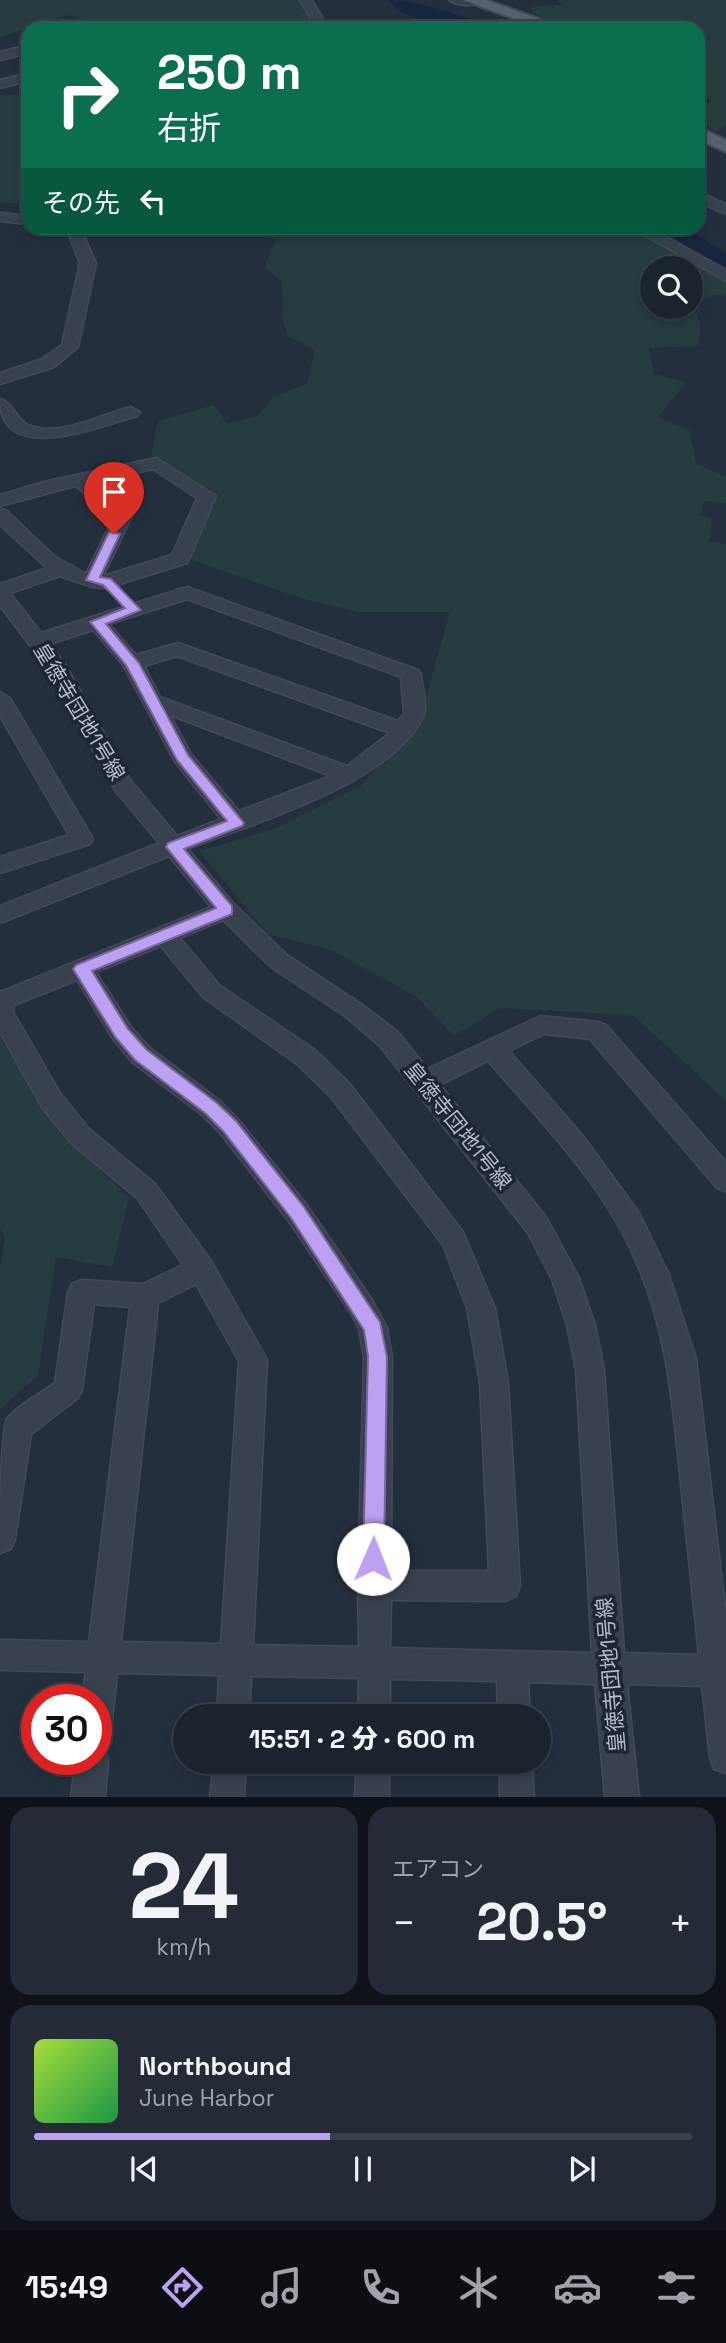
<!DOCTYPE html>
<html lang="ja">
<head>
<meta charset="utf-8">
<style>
	body { margin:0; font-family:"Space Grotesk","Noto Sans JP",sans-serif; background:#242b36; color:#f1f3f6; height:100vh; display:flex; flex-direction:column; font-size:26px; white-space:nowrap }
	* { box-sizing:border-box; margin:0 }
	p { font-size:23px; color:#a0a4aa }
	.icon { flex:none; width:38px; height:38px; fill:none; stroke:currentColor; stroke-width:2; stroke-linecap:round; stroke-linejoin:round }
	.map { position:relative; height:1797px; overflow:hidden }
	.side { display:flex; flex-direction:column; gap:10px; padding:10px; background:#0f1319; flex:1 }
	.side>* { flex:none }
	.hud { position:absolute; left:21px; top:21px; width:684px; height:214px; border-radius:21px; box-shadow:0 4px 10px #0003,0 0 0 2px #39404a; background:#0b6e4f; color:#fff; overflow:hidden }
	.controls { position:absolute; left:640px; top:256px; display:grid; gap:14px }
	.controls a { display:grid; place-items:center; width:63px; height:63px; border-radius:50%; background:#1b232e; box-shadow:0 4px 10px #0003,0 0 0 2px #39404a; font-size:35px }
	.speed { position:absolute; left:21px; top:1684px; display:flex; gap:14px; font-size:35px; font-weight:700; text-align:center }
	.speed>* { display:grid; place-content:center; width:91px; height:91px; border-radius:50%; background:#1b232e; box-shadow:0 4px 10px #0003,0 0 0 2px #39404a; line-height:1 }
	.speed .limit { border:10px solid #d22; background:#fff; color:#111 }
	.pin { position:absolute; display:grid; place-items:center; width:60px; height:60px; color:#fff; margin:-72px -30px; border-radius:50% 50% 50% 0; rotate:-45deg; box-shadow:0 0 7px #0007 }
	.pin .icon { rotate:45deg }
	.me { position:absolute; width:77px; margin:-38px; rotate:1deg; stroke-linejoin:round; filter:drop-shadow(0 0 5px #0008) }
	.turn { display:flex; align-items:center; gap:24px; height:147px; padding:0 21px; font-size:32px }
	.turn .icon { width:91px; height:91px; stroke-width:2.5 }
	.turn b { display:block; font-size:49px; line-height:60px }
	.then { display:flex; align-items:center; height:66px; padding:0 21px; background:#0003; gap:14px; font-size:26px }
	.big { font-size:52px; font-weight:800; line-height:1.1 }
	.side .widget { flex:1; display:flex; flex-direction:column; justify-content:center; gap:10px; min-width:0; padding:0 24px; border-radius:21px; background:#242b36 }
	.side .dial { align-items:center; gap:0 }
	.dial b { font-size:91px; line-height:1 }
	.song { display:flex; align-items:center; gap:21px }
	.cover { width:84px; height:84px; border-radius:10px; background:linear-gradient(135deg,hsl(80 70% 55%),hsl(140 70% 35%)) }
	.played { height:7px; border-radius:4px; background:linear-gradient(90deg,#bca0f2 45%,#39404a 45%) }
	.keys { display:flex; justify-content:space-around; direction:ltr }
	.heat { display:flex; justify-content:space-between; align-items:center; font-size:38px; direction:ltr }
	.side .tiles { flex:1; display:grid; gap:10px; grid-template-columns:1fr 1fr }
	.widget:last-child { grid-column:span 2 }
	.trip { position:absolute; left:173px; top:1704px; width:378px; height:70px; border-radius:35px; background:#1b232e; box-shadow:0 4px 10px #0003,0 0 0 2px #39404a; font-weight:800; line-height:70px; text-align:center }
	.tab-bar { display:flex; height:112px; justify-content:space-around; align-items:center; background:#0b0e12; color:#a0a4aa }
	.tab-bar .icon { width:49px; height:49px }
	.tab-bar .on { color:#bca0f2 }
	.tab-bar b { font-size:32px; color:#f1f3f6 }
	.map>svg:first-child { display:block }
	.green { fill:#263c3f; fill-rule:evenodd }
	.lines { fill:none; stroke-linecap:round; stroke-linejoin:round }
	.river { fill:#17263c; fill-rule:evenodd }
	.minor-casing { stroke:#414a57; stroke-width:3 }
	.major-casing { stroke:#414a57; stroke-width:4 }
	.minor { fill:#38414e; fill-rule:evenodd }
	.major { fill:#56606e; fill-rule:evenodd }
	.route { fill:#bca0f2; stroke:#7a689d; stroke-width:2 }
	.labels { text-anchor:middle; stroke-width:7; stroke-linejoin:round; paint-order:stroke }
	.street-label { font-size:21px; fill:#b4bcc9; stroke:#1d2633 }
</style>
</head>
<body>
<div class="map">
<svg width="726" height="1797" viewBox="0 0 726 1797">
	<rect width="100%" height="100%" fill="#242f3e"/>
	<g class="green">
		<polygon points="0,0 302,0 320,28 119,28 108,21 88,21 69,14 0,37"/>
		<polygon points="557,0 726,0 726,124 716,132 698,119 698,106 711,102 698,91 698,73 702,72 698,70 698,28 620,28 609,23 563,28 532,12 533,6 562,5"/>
		<polygon points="28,90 28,204 0,202 0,95 11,95"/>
		<path d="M217,228H634L647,238L726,280V295C713,293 704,298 695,307L700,326L699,346L649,348L654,374L686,382L658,417L690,431L696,463L726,477V503L705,501L700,515L712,519L709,541L726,544V1101L633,1015L500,1008L454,1036L417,997L331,950L268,934L199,851L277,828L361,786L396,746L424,705L450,612H358L300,598L181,556L189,547L214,492L151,457L158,421L214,405L227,423L258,416L272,398L307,383L315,350L288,336L283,319L282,283L264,267L276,239L230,234ZM653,268H691V306H653Z"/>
		<polygon points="0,1037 62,1136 129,1197 112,1267 56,1257 38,1375 0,1410 0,1269 5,1238 0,1227"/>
	</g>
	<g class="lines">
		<g class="river">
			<path d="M388,0C420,0 456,16 489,24L491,28C461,28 409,26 388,0Z"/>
			<polygon points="661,228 686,228 726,253 726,270 718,268"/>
		</g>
		<g class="minor-casing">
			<g id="minor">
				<polygon points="300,0 312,0 328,28 316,28"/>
				<path d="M449,0H480V1C473,7 456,6 449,0Z"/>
				<polygon points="86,24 93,25 94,28 80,28"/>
				<polygon points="28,45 28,53 0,60 0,52"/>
				<polygon points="28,73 28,81 0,88 0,80"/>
				<polygon points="698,192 726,204 726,214 698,202"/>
				<polygon points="0,213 28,216 28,224 0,221"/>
				<polygon points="61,228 81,230 96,263 78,347 54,367 0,384 0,373 42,359 62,345 80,263 69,235"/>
				<polygon points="632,228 650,228 726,270 726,281"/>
				<path d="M0,399C13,402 16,419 28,425C58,438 101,414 131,407L140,412L137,416C100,426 0,468 0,399Z"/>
				<path d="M156,458L216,496L189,559L187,563L107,588L92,587L60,576L10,593L41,633L187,587L418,670L421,674C422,686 428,706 423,717C389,785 255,822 188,849L234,904L287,955L361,1004L398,1032L427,1069L541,1016L597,1022L606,1025L726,1162V1192L717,1188L590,1039L544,1034L509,1051L583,1136L639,1213L669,1275L696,1359L726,1617V1773L714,1769L710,1757L702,1686L627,1684L639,1797H605L595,1684L528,1682L530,1717H498L497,1681L390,1679V1717H358L359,1678L251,1676L249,1717H217L219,1675L117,1673L112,1720L107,1731L96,1736V1699H82L86,1672L0,1670V1640L89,1642L130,1307L94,1304L82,1389L78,1398L31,1434L15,1539L11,1549L0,1553C0,1527 0,1437 7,1419C18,1405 41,1393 55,1383L68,1292L72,1284L82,1280L143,1284L183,1265L137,1198L71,1143L42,1107L0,1032V992L211,907L169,856L0,923V906L159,843L115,790L46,666L0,606V584L47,568L0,525V509L6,510L54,556L86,574L115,514L75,486L0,506V495L44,482ZM153,469L197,498L172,555L103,576L134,512L93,482ZM187,599L401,677L404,714L398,721L178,643L136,655L109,624ZM93,630L123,665L175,762L221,819L177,836L131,781L65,664L50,644ZM177,656L390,733L347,766L160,697L144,666ZM170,715L331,776L239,811L191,754ZM223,920L271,967L345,1016L380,1046L528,1233L552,1279L567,1325L576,1370L592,1653L390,1648L391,1600L505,1601L516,1596L520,1586L508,1383L495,1308L463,1232L349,1083L315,1050L219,985L180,938ZM161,946L203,997L297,1064L331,1097L443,1245L467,1308L480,1383L489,1571H391L392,1357L387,1328L371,1298L306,1204L238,1119L220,1101L150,1048L131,1027L96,972ZM77,980L113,1039L132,1062L202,1115L220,1133L288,1220L351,1314L359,1329L364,1357L358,1585L359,1647L253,1645L267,1360L211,1261L155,1184L89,1129L60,1093L13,1012L14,1005ZM488,1061C540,1121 599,1180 632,1252C666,1325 672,1396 680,1475C686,1535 693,1595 699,1655L624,1653L604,1370L595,1325L579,1278L546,1217L440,1085ZM196,1284L239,1361L221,1644L121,1642L158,1303Z"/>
				<polygon points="0,692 10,698 93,839 90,844 0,873 0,857 69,835 0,716"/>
				<polygon points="96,1744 104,1747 108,1759 105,1797 71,1797 76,1759 96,1759"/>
				<polygon points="214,1762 246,1762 244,1797 210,1797"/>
				<polygon points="357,1762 389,1762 389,1797 355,1797"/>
				<polygon points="500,1762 532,1762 534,1797 500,1797"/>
			</g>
		</g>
		<g class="major-casing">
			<g id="major">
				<polygon points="463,0 486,0 564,28 540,28"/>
				<polygon points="698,127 726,140 726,152 698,139"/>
			</g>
		</g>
		<use href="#minor" class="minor"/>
		<use href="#major" class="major"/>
	</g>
	<polygon class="route" points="109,532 120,534 100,577 111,579 141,610 106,624 139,663 188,755 244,823 242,826 184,849 232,906 232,914 92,971 128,1029 147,1050 217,1103 236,1121 304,1207 380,1322 387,1357 384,1559 381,1566 373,1569 366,1566 363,1559 368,1357 364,1330 291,1218 223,1131 205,1113 135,1060 116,1038 73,969 76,965 216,908 166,847 168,843 227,821 177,760 126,665 90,622 125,608 103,585 86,580"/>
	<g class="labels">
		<g class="street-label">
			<text transform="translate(79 712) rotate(59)" y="7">皇徳寺団地1号線</text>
			<text transform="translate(458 1126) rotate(51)" y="7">皇徳寺団地1号線</text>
			<text transform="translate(611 1675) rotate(-95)" y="7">皇徳寺団地1号線</text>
		</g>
	</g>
</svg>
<div class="controls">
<a><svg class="icon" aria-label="search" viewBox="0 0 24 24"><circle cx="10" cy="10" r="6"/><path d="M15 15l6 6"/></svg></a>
</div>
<div class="speed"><div class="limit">30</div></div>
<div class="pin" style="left:114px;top:534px;background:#d93025"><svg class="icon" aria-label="arrive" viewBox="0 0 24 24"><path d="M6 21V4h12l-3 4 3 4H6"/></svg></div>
<svg class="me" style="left:373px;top:1559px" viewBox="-20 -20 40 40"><circle r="19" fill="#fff"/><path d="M0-13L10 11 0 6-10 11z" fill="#bca0f2"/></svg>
<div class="trip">15:51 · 2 分 · 600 m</div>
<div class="hud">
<div class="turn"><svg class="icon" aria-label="right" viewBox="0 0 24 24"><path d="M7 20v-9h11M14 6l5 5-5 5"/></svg><div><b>250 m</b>右折</div></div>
<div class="then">その先<svg class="icon" aria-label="left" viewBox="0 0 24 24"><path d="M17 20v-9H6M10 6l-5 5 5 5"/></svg></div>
</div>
</div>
<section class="side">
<div class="tiles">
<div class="widget dial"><b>24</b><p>km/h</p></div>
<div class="widget"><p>エアコン</p>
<div class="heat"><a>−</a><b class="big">20.5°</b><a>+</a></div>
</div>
<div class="widget">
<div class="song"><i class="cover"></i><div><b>Northbound</b><p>June Harbor</p></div></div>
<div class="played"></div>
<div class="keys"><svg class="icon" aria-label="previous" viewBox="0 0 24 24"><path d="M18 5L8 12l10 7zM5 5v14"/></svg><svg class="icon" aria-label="pause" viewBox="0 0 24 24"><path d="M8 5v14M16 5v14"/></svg><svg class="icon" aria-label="next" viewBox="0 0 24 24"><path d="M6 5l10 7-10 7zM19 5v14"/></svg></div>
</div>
</div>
</section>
<nav class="tab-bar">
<b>15:49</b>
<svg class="icon on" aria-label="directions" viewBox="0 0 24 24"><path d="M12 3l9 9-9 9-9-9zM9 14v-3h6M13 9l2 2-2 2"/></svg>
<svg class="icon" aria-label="music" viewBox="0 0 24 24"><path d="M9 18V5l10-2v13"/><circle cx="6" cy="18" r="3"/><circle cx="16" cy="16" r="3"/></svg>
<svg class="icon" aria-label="phone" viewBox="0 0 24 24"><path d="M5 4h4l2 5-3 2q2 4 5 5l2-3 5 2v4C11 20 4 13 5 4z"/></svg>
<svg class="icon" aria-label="climate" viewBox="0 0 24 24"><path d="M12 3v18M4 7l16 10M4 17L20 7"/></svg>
<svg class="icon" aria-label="car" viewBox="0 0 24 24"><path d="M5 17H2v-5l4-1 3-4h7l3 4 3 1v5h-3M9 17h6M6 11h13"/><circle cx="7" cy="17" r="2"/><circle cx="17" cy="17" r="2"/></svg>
<svg class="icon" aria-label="filters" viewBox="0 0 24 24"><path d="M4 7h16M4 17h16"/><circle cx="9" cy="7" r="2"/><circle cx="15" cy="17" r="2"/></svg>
</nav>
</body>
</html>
